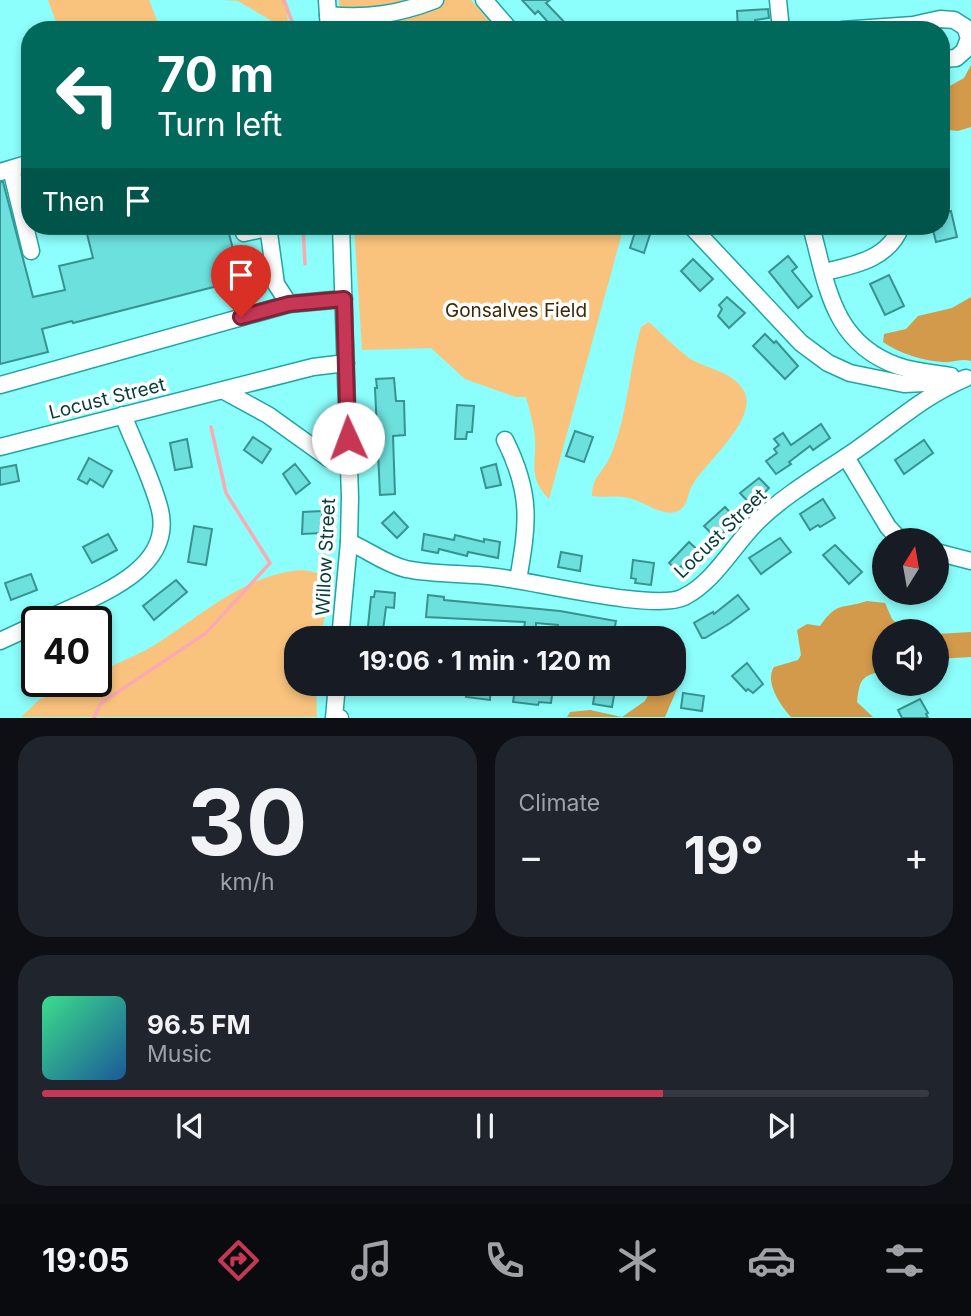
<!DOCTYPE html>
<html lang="en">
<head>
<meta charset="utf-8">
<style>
	body { margin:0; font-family:Inter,sans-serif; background:#20242c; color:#f1f3f6; height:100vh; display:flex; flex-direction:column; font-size:26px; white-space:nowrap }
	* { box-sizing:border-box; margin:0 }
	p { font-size:23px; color:#9ea1a6 }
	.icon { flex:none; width:38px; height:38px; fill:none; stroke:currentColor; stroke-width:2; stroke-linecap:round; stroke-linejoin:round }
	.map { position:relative; height:718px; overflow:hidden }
	.drawer { display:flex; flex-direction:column; gap:18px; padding:18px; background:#0d0f14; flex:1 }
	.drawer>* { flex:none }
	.top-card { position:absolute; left:21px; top:21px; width:929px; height:214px; border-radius:28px; box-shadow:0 4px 10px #0003; background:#00695c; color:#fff; overflow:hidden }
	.needle { width:46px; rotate:11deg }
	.tools { position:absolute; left:872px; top:528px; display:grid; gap:14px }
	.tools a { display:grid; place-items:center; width:77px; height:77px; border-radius:50%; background:#171b24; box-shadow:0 4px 10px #0003; font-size:35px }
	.speed { position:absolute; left:21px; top:606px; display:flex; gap:14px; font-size:35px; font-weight:700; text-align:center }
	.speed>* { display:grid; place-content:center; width:91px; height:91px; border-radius:50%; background:#171b24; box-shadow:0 4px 10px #0003; line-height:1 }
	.speed .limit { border:4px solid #111; border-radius:10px; background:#fff; color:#111 }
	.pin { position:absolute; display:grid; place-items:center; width:60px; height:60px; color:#fff; margin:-72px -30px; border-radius:50% 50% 50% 0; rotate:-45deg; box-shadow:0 0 7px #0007 }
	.pin .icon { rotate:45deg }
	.me { position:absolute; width:77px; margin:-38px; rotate:358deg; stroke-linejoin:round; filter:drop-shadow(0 0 5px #0008) }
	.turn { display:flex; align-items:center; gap:24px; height:147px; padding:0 21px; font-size:32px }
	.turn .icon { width:91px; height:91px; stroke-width:2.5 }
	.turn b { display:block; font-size:49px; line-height:60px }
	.then { display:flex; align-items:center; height:66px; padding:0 21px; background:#0003; gap:14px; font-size:26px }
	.big { font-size:52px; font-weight:700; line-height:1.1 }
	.drawer .card { flex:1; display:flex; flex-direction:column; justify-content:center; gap:10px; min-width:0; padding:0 24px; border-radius:28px; background:#20242c }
	.drawer .dial { align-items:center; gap:0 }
	.dial b { font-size:91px; line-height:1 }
	.song { display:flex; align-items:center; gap:21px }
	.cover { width:84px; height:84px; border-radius:10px; background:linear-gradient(135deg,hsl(150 70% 55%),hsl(210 70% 35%)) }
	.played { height:7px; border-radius:4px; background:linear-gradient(90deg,#c63655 70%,#363941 70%) }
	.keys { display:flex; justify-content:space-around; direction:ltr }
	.heat { display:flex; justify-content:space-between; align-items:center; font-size:38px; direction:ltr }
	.drawer .tiles { flex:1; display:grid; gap:18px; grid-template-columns:1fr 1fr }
	.card:last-child { grid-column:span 2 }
	.trip { position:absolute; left:284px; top:626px; width:402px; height:70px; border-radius:28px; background:#171b24; box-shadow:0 4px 10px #0003; font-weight:700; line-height:70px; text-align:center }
	.tabs { display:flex; height:112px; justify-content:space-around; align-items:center; background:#090b0e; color:#9ea1a6 }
	.tabs .icon { width:49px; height:49px }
	.tabs .selected { color:#c63655 }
	.tabs b { font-size:32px; color:#f1f3f6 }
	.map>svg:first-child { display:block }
	.green { fill:#f9c37d }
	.forest { fill:#d39a4b }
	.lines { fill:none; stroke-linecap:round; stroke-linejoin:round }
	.stream { stroke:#faaab2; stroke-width:3.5 }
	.building { fill:#6ce0dd; stroke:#38928f; stroke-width:2 }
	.minor-casing { stroke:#23a4a2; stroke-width:19 }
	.minor { stroke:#fff; stroke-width:16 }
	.route-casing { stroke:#812337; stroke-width:18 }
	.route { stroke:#c63655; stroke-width:12 }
	.labels { text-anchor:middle; stroke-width:7; stroke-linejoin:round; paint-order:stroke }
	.park-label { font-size:19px; fill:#3f2805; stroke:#fff }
	.street-label { font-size:19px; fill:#063c3b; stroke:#fff }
</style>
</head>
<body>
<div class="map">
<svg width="971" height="718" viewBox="0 0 971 718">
	<rect width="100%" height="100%" fill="#8cfefb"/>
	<g class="green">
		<polygon points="48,0 149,0 161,30 59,30"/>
		<polygon points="222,0 286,0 288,24 277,24 238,1"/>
		<polygon points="339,0 471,0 497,30 341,30"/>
		<path d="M354,226H624L549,499C525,475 539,459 534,430C532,419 529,408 526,397H516L465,379L431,348L362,350Z"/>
		<path d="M649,322C662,334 675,347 689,358C706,369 733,371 744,391C759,420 704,463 692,486C686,496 689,508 675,512C661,516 643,501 629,498C617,495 604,498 592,496C592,477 603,472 610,457C628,416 629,369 641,327Z"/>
		<path d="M301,570C308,571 317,571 322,577C331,589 324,626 319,639H296V684H316L317,717H21L40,699L59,693L78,690L91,681H96V676C113,663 135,657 153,646C201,616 243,575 301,570Z"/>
	</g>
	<g class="forest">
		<polygon points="971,65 971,127 958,131 942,129 942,95 948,87 964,78"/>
		<path d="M971,297V361C961,358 953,363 943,362C923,361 899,353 883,342L884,334L906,329L918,316L952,308Z"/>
		<path d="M867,601L885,603L892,619L905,632H884V670C861,677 860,678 857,702L873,717H791C781,706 764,682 774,667L798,660L801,655L797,630L807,624L820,626C838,601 839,610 867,601Z"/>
		<polygon points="662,628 670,631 681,645 684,663 677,689 665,717 567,717 570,712 590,710 622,717 645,701 654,684 674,684 674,639 657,639 658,631"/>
		<polygon points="971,632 971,657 936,659 936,634"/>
	</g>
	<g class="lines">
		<g class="stream">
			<polyline points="284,0 295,30"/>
			<polyline points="303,226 305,264"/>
			<polyline points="94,718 100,704 206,633 270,563 226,493 211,427"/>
		</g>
	</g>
	<g class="building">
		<polygon points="522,0 550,0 546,3 572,30 555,30 538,11 535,14"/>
		<polygon points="768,9 769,18 755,20 756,30 738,30 737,11"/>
		<polygon points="0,182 3,182 33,297 65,290 59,266 93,258 85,226 192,226 193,231 215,226 227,226 241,280 73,323 72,321 42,329 48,352 0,364"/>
		<polygon points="951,211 957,237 936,242 932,226 942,226 942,213"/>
		<polygon points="637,226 652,228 644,253 630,248"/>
		<polygon points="788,256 797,267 792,271 812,296 798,308 769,272"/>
		<polygon points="693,259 713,279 700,291 681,271"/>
		<polygon points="889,275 904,306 885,315 870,284"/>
		<polygon points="727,297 745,313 729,328 718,316 722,309 719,305"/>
		<polygon points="765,334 774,343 776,341 798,366 785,379 753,346"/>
		<polygon points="394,378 396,401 404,401 405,435 393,436 395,494 380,495 375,388 377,388 376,379"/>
		<polygon points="457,405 474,406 472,432 467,432 466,439 455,439"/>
		<polygon points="821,424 830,438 813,450 810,446 789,462 791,464 776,474 766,461 777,453 774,449 779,445 774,439 783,433 791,445"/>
		<polygon points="575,431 593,437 584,462 566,456"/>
		<polygon points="253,437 271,449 262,463 244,450"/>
		<polygon points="187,439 192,467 175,470 170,443"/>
		<polygon points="924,440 933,453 904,474 895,460"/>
		<polygon points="89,458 112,471 103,487 90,479 87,484 78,479"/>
		<polygon points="295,464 310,483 296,494 283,474"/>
		<polygon points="496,464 501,485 486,488 481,468"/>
		<polygon points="16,465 19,481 0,485 0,468"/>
		<polygon points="759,478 769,488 752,506 740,493"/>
		<polygon points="823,499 835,518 820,527 818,525 810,530 800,514"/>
		<polygon points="725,507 737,520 722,534 717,529 712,534 704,526"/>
		<polygon points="322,511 323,533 302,534 303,512"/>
		<polygon points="394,512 408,527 397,538 382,523"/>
		<polygon points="194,526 212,529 206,565 188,562"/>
		<polygon points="108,534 117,550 92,563 83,547"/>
		<polygon points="424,534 454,540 455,535 484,542 484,539 500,542 498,558 468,552 467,556 439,549 438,553 422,550"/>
		<polygon points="780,538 791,552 761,574 749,558"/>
		<polygon points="689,542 701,553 686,570 681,566 677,570 669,563"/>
		<polygon points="835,545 862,572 849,584 823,555"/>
		<polygon points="561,552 582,556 580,571 558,567"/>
		<polygon points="633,560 654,563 651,585 635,583 636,579 631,578"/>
		<polygon points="31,574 37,590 11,600 5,583"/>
		<polygon points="176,580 187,592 154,620 143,606"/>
		<polygon points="375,591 395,593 394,608 386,607 382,638 367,636 371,597 374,597"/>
		<polygon points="428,595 444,597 444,600 560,611 616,621 613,636 557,629 558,625 536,623 536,629 524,628 525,622 426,617"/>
		<polygon points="738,595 749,609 730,623 705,638 702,638 694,623 713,612 714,614"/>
		<polygon points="747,663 763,684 753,693 748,689 746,691 732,676"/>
		<polygon points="412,684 445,684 444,695 412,692"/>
		<polygon points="468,684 491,684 490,700 466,697"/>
		<polygon points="516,684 541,684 541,686 553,688 551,703 539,702 538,705 513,702"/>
		<polygon points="596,684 616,684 612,707 593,704"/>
		<polygon points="683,693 704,696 702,711 681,708"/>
		<polygon points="920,699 928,713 926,714 928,718 902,718 898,710"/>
	</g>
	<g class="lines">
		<g class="minor-casing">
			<g id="minor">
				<polyline points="327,0 329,30"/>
				<polyline points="484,0 510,30"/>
				<polyline points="778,0 781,30"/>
				<path d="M328,15C367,19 399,14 435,0"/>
				<polyline points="842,30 913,25 940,19 954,20 965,27 969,38 964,51 956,58 942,59"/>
				<polyline points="11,169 31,251"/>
				<polyline points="0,172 30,163"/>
				<polyline points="268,226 276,284 289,304"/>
				<polyline points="691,226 801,343 828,363 850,373 904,384 946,382"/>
				<path d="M811,226C827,285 832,343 898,366C915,372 934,373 951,376"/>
				<polyline points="244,233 267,228"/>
				<path d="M824,272C855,265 889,259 901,226"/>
				<polyline points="0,385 289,304 344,299"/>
				<polyline points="224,391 268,415 328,458 349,466"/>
				<path d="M505,440C532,494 528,523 518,580"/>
				<polyline points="0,447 313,367 346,363"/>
				<polyline points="846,457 888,527 901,541"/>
				<path d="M349,542C368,550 385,564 406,569C435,575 466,573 496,577C533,581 656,612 684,597C716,581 735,542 761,518C789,492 824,472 856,450C894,424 923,396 966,378"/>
				<polyline points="936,552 971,561"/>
				<path d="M43,621C86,599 175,574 160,510C152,478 135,446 123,415"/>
				<polyline points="340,639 349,542 350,497 341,226"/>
				<polyline points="0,641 37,624"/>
				<polyline points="337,684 334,718 340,718"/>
			</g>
		</g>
		<use href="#minor" class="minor"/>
	</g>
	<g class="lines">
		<g class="route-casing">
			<polyline id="route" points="241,317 289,304 344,299 348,438"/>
		</g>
		<use href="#route" class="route"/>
	</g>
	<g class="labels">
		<g class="park-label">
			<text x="516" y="317">Gonsalves Field</text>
		</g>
		<g class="street-label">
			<text transform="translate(107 398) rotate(-14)" y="7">Locust Street</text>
			<text transform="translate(720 533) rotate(-44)" y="7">Locust Street</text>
			<text transform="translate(325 557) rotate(-87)" y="7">Willow Street</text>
		</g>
	</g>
</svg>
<div class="tools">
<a><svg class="needle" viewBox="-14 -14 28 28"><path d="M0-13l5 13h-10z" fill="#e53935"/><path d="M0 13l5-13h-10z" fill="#9ea1a6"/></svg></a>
<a><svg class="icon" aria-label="sound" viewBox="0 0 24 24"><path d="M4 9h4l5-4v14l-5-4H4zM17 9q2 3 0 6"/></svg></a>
</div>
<div class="speed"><div class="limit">40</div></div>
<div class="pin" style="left:241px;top:317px;background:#d93025"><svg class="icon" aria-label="arrive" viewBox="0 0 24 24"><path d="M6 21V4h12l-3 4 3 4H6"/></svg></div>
<svg class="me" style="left:348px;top:438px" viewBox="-20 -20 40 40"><circle r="19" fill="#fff"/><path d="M0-13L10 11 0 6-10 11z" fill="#c63655"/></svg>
<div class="trip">19:06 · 1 min · 120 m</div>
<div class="top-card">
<div class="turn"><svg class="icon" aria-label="left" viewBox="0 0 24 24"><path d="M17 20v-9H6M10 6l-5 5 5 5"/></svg><div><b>70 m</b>Turn left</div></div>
<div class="then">Then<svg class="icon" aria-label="arrive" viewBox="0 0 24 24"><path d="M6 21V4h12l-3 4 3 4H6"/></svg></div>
</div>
</div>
<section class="drawer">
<div class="tiles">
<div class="card dial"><b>30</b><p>km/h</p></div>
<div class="card"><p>Climate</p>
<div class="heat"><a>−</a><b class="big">19°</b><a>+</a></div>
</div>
<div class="card">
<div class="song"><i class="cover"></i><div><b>96.5 FM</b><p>Music</p></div></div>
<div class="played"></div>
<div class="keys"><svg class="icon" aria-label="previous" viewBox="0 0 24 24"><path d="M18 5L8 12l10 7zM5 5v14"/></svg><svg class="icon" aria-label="pause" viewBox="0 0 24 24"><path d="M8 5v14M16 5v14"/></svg><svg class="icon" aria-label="next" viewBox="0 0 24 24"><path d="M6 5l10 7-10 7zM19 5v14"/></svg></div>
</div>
</div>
</section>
<nav class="tabs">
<b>19:05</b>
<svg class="icon selected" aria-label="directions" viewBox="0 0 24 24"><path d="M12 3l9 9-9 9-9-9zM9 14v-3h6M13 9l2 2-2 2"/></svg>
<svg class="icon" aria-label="music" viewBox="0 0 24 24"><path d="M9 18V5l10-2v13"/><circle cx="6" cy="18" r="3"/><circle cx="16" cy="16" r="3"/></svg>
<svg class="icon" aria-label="phone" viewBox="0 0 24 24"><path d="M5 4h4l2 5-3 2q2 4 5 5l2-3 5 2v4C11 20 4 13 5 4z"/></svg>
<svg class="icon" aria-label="climate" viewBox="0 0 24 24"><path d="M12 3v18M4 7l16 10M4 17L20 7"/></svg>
<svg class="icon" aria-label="car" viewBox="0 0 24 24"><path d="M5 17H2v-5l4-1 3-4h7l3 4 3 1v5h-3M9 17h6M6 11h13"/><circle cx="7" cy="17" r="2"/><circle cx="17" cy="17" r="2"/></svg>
<svg class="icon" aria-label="filters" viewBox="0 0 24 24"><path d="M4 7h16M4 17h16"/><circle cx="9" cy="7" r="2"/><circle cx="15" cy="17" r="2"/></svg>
</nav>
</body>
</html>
